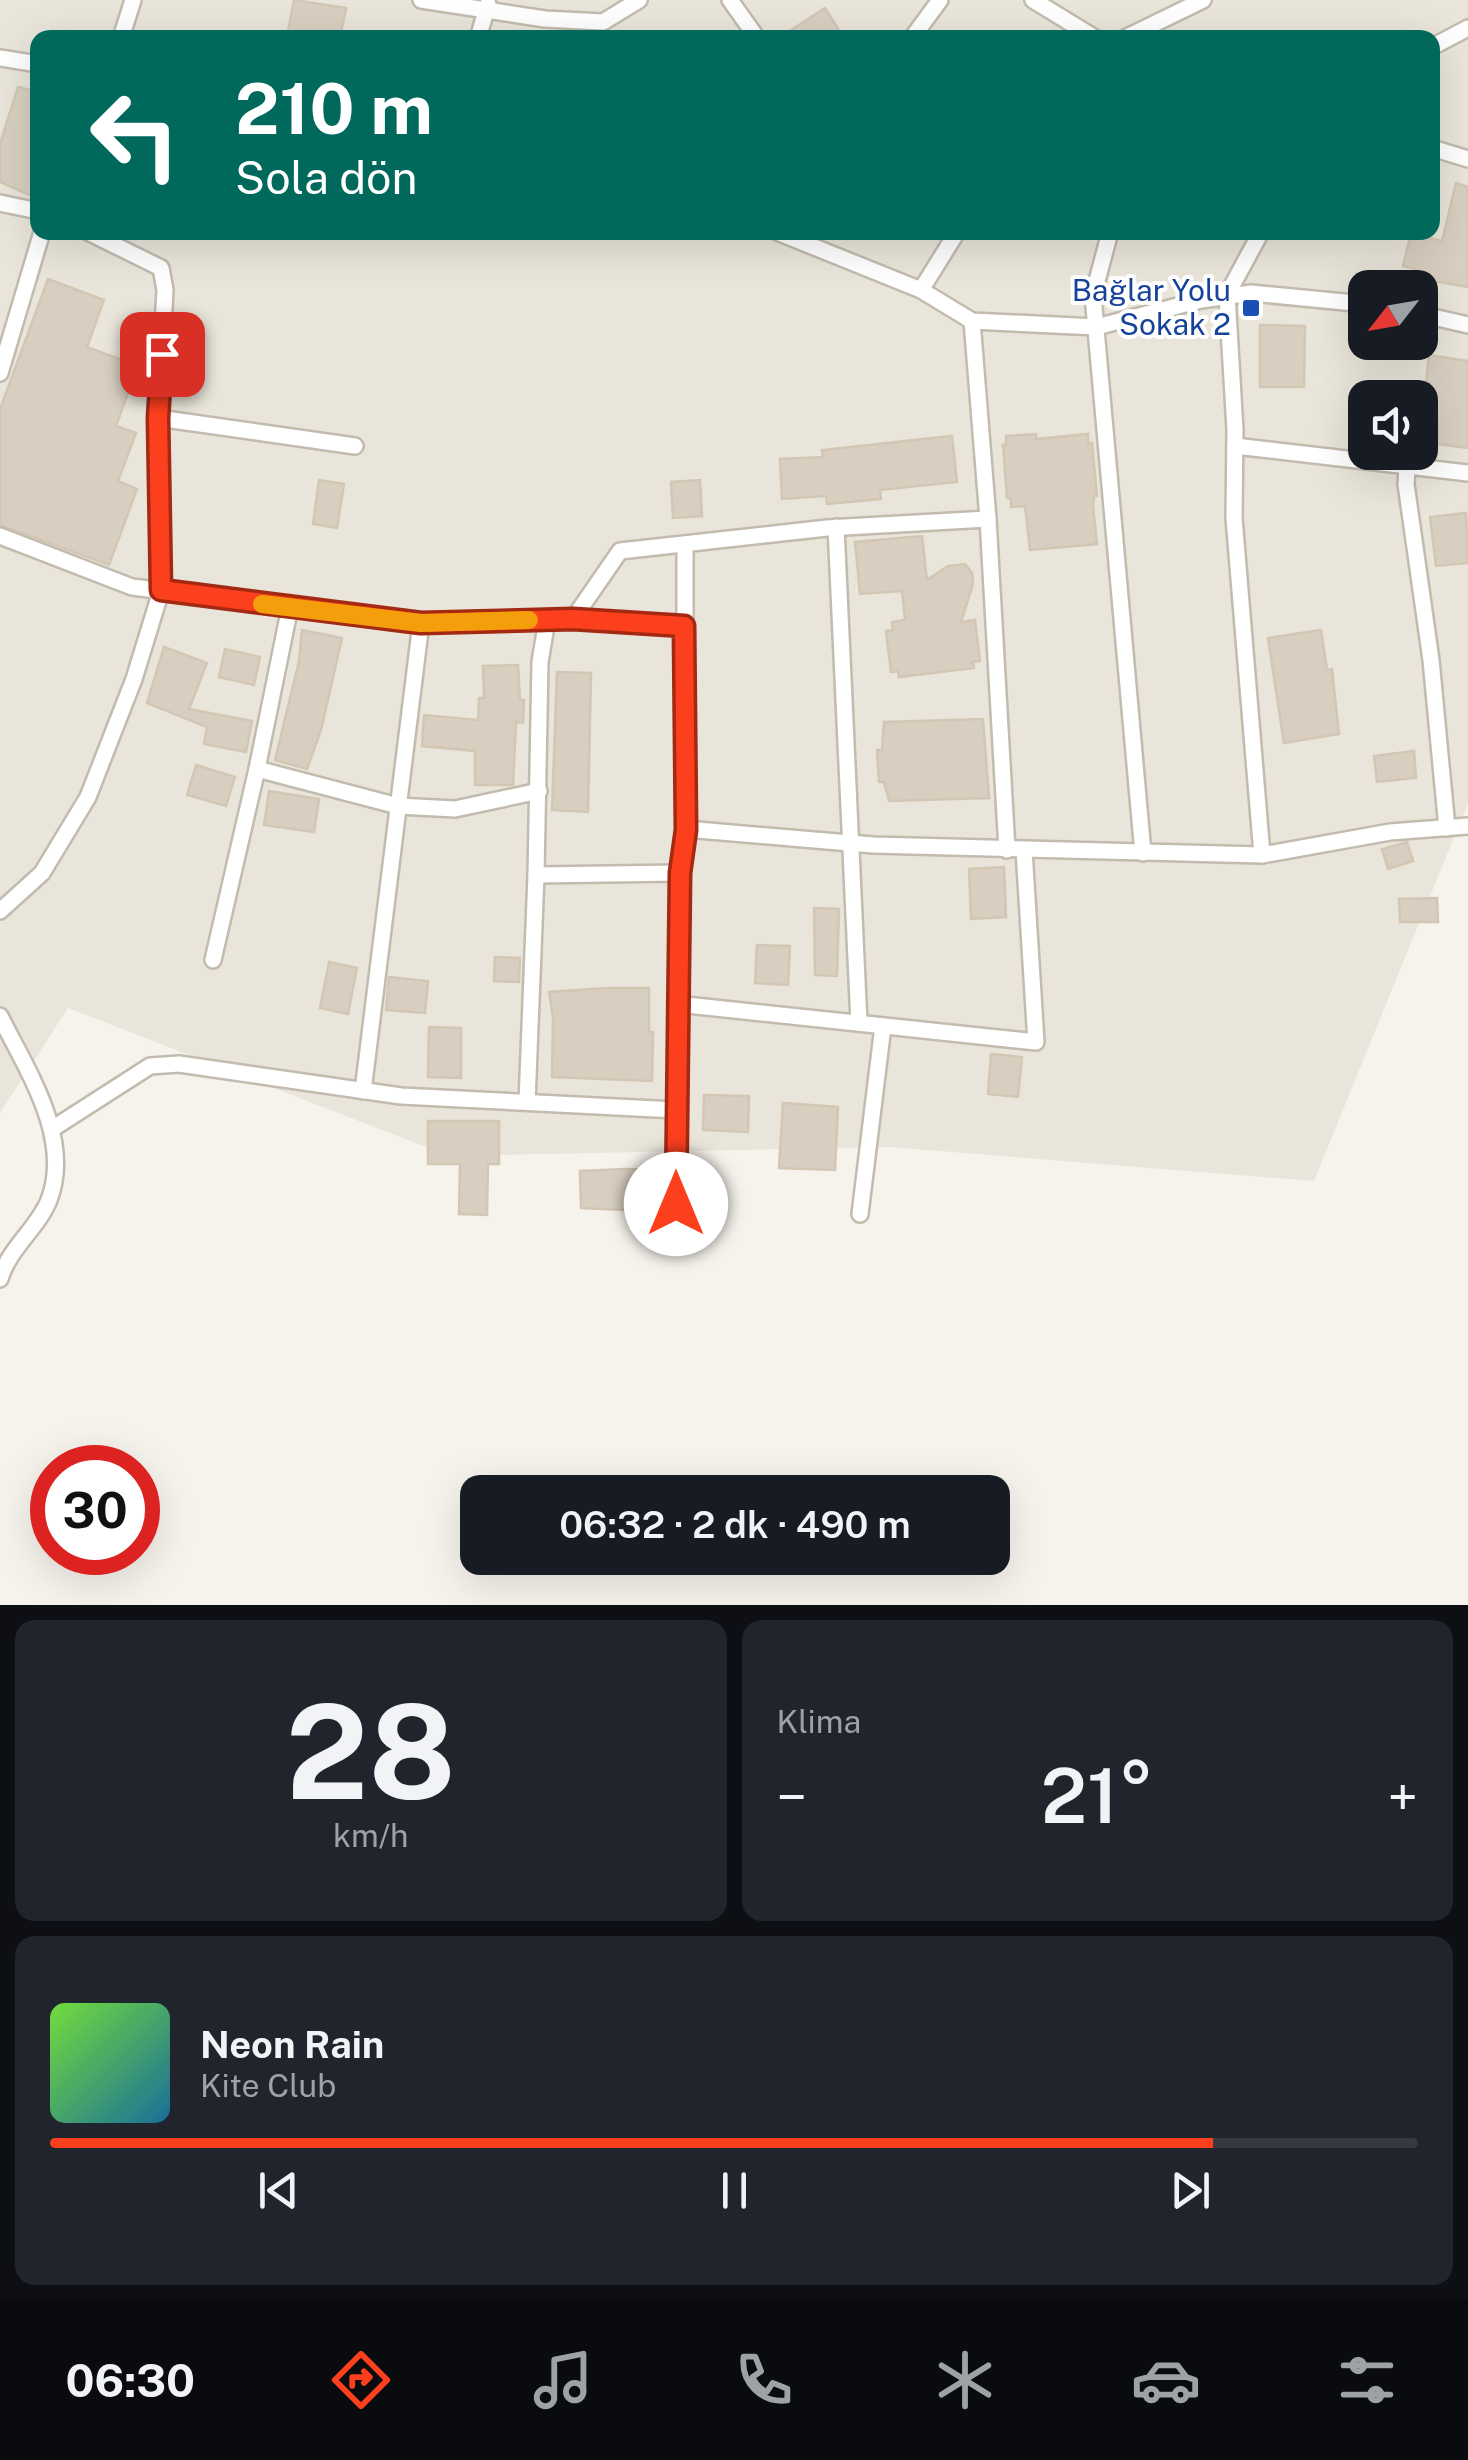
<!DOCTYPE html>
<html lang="tr">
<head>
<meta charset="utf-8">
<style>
	body { margin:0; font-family:"Public Sans",sans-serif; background:#20242c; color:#f1f3f6; height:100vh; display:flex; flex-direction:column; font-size:38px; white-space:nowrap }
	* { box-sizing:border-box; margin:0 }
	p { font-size:32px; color:#9ea1a6 }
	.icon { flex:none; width:55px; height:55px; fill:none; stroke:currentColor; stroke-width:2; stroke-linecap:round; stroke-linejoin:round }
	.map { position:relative; height:1605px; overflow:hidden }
	.drawer { display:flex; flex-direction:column; gap:15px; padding:15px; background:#0d0f14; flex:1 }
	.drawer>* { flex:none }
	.top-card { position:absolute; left:30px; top:30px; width:1410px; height:210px; border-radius:20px; box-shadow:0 10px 40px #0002; background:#00695c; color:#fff; overflow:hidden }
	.needle { width:65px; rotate:239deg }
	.fabs { position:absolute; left:1348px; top:270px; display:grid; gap:20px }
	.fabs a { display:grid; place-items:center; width:90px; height:90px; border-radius:20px; background:#171b24; box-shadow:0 10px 40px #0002; font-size:50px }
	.speed { position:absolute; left:30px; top:1445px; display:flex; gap:20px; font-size:50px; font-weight:700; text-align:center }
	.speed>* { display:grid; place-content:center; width:130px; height:130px; border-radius:50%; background:#171b24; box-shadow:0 10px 40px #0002; line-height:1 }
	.speed .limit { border:15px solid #d22; background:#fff; color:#111 }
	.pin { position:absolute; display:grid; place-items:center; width:85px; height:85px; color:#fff; margin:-42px; border-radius:20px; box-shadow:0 5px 15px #0006 }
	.me { position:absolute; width:110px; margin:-55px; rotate:0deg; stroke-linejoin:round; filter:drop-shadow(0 0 8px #0008) }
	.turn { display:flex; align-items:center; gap:35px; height:210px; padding:0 40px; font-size:45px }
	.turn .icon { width:130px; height:130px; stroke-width:2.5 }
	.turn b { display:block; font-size:70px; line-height:85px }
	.big { font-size:75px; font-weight:600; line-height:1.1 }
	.drawer .card { flex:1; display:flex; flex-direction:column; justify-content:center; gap:15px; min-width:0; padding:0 35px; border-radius:20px; background:#20242c }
	.drawer .dial { align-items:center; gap:0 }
	.dial b { font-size:130px; line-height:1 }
	.song { display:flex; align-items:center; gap:30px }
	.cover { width:120px; height:120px; border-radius:15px; background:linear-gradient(135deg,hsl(100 70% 55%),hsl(200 70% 35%)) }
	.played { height:10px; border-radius:5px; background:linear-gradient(90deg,#fc3f1d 85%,#363941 85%) }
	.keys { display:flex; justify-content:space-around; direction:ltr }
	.heat { display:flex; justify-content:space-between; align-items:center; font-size:55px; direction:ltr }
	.drawer .tiles { flex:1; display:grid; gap:15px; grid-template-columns:1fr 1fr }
	.card:last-child { grid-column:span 2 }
	.trip { position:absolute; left:460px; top:1475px; width:550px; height:100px; border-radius:20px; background:#171b24; box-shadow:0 10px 40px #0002; font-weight:600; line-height:100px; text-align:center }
	.tabs { display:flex; height:160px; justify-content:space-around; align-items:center; background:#090b0e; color:#9ea1a6 }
	.tabs .icon { width:70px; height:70px }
	.tabs .current { color:#fc3f1d }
	.tabs b { font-size:45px; color:#f1f3f6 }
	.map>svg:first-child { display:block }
	.residential { fill:#eae5da; fill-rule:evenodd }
	.building { fill:#d8cfc1; stroke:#d3c7b4; stroke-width:2.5 }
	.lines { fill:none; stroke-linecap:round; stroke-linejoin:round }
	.street-casing { stroke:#c2bbae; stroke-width:20 }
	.street { stroke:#fff; stroke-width:15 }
	.route-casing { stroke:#a42913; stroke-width:25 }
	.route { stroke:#fc3f1d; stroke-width:18 }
	.slow { stroke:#f59e0b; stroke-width:18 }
	.transit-dot { fill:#1a4fb4; stroke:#fff; stroke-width:4 }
	.labels { text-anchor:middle; stroke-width:8; stroke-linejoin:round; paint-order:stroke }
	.transit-label { font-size:30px; fill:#164399; stroke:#fff; text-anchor:end }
</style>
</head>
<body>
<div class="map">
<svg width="1468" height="1605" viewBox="0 0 1468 1605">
	<rect width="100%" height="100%" fill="#f6f3ec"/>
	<path class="residential" d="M0,0H1468V803L1314,1181L889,1147L449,1156L68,1008L0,1113ZM38,38H1432V232H38ZM1365,288H1420V342H1365ZM1365,398H1420V452H1365Z"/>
	<g class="building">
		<polygon points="294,0 346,8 340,38 288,31"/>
		<polygon points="825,8 844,38 779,38"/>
		<polygon points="18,87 38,92 38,185 34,197 0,182 0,144"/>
		<polygon points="1456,183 1468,187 1468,287 1426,280 1426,277 1414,274 1415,269 1403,266 1411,233 1442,241"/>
		<polygon points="48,279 104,300 87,347 138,366 116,426 136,433 118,481 137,489 109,565 0,525 0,409"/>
		<polygon points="1260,325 1305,326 1304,387 1260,387"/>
		<polygon points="1429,355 1468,361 1468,448 1420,442"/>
		<polygon points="1036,434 1036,439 1088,434 1088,444 1092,443 1097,496 1094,496 1093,505 1097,544 1030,550 1025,506 1011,507 1011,498 1007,498 1003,445 1006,445 1006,436"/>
		<polygon points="952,436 957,482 880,490 881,499 827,504 826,496 782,499 780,459 823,457 822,450"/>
		<polygon points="319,480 344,484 337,528 313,524"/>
		<polygon points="700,480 702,516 673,518 671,482"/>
		<polygon points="1466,513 1468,563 1436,566 1430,517"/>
		<polygon points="922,536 927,580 948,566 965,564 972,573 973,584 961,622 975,620 980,661 973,662 974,668 899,677 898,671 891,672 886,631 893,630 892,622 905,620 902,591 860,594 855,542"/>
		<polygon points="302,630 342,638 321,730 307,769 275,760 299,661"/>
		<polygon points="1321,630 1327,670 1332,669 1339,734 1284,743 1268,638"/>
		<polygon points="164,647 207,663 189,709 252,721 246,752 204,744 207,727 147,703"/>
		<polygon points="225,649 260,657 254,685 219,677"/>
		<polygon points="518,665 520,700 524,700 523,723 516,722 513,785 475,785 475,751 422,746 424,715 478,720 479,698 484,698 483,666"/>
		<polygon points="557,672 591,673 588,812 552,810"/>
		<polygon points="983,719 989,798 889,801 884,782 879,782 877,750 882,750 884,722"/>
		<polygon points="1414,751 1416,778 1377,782 1374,756"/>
		<polygon points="196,765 235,777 226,806 187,795"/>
		<polygon points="269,791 319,799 314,832 264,825"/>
		<polygon points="1407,842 1413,861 1388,869 1382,849"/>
		<polygon points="1004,867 1006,917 971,919 969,869"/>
		<polygon points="1437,898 1438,922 1400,922 1399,899"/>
		<polygon points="814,908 839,909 837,976 815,975"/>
		<polygon points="757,945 790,946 788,985 755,983"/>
		<polygon points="495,957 520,958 519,982 494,981"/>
		<polygon points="329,962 357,968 348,1014 320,1008"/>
		<polygon points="389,977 428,981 425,1013 386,1010"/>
		<polygon points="608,988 649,988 649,1032 653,1032 652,1081 552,1077 553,1018 549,992"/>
		<polygon points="429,1027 461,1028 461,1078 428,1077"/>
		<polygon points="991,1054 1022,1057 1018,1097 988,1094"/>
		<polygon points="704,1095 749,1096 748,1132 703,1130"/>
		<polygon points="783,1103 838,1107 835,1170 779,1168"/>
		<polygon points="428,1121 499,1121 499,1164 488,1164 487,1215 459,1214 460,1164 428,1164"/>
		<polygon points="625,1169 651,1170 653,1200 647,1199 646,1211 581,1208 580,1171"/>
	</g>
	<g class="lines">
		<g class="street-casing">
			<g id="street">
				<polyline points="421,0 545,19 603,22 639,0"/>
				<polyline points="730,0 757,38"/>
				<polyline points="1033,0 1095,38"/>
				<polyline points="121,38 133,0"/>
				<polyline points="478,38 488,4"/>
				<polyline points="912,38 940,0"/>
				<polyline points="1125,38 1203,0"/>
				<polyline points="1432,47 1468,28"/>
				<polyline points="0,58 38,64"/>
				<polyline points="1432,148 1468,159"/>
				<polyline points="0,203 38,211"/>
				<polyline points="777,232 921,290 972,321 1096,327 1201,300 1251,293 1365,304"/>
				<polyline points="1110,232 1093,296 1143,853"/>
				<polyline points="1261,232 1227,295 1235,430 1234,518 1262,855"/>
				<polyline points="921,290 957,232"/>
				<polyline points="1420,314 1468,325"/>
				<polyline points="972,321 988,519 1007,850"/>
				<polyline points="0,373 42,232"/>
				<polyline points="158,418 355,446"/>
				<polyline points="1235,446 1468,473"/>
				<polyline points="1407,468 1406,484 1431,660 1447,828"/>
				<polyline points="836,527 859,1023"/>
				<polyline points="0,536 132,587 421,623 573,619 685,626 686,829"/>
				<polyline points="573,619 620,551 827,528 988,519"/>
				<polyline points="685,626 685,544"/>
				<polyline points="257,769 398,806 455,809 539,791"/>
				<polyline points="536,875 540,662 547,620"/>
				<polyline points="0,911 42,873 88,797 134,679 161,591 158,418 165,290 161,268 88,232"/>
				<polyline points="213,960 257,769 290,607"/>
				<polyline points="677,1004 1036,1042 1024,850"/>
				<path d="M0,1016C26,1069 73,1138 49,1200C38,1228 9,1248 0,1279"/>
				<polyline points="363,1091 421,623"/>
				<polyline points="527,1102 536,875 680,873 686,829 873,845 1262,855 1390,832 1468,826"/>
				<polyline points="52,1129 150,1066 179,1064 401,1096 676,1110"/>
				<polyline points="676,1204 680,873"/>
				<polyline points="860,1214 883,1026"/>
			</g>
		</g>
		<use href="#street" class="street"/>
	</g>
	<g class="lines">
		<g class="route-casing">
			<polyline id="route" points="162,354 158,418 161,590 421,623 573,619 684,626 686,830 680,873 676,1204"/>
		</g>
		<use href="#route" class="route"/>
		<polyline class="slow" points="262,604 421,623 529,620"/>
	</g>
	<rect class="transit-dot" x="1241" y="298" width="20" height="20" rx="5"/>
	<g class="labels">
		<g class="transit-label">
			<text x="1231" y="301">Bağlar Yolu<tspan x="1231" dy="34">Sokak 2</tspan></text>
		</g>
	</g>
</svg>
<div class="fabs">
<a><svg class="needle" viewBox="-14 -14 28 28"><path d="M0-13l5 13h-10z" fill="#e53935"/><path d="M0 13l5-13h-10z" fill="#9ea1a6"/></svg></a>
<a><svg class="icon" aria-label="sound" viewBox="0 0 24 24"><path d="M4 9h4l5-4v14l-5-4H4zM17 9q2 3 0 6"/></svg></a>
</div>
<div class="speed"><div class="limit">30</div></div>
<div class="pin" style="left:162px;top:354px;background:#d93025"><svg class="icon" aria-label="arrive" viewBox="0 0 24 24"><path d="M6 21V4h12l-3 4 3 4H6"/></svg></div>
<svg class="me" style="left:676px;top:1204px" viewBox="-20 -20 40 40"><circle r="19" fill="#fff"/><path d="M0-13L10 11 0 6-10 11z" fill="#fc3f1d"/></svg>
<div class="trip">06:32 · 2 dk · 490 m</div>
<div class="top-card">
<div class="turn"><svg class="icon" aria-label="left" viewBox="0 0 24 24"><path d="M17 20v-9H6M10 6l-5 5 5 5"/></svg><div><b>210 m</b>Sola dön</div></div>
</div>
</div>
<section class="drawer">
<div class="tiles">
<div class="card dial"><b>28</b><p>km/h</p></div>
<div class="card"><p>Klima</p>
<div class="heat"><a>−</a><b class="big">21°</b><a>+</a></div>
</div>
<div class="card">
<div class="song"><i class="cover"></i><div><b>Neon Rain</b><p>Kite Club</p></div></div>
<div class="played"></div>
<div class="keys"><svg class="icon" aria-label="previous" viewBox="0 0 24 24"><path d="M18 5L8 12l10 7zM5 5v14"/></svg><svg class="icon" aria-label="pause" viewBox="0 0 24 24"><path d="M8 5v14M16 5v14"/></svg><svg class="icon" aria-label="next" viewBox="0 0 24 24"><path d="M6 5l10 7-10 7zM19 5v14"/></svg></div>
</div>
</div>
</section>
<nav class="tabs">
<b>06:30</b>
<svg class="icon current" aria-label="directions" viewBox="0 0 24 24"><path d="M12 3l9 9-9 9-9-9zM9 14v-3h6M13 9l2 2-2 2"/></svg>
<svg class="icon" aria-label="music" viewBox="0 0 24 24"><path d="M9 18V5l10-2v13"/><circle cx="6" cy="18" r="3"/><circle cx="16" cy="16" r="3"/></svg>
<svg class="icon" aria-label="phone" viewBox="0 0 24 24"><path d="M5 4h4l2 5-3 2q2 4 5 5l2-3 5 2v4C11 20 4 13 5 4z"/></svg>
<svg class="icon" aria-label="climate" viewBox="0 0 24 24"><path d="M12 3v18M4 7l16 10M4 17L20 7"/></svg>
<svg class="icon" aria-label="car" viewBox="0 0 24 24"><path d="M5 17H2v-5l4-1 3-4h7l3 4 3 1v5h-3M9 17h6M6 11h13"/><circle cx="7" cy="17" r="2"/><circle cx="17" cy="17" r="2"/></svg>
<svg class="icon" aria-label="filters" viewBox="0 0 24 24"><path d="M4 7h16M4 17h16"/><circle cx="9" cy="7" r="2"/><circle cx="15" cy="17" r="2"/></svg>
</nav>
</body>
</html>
